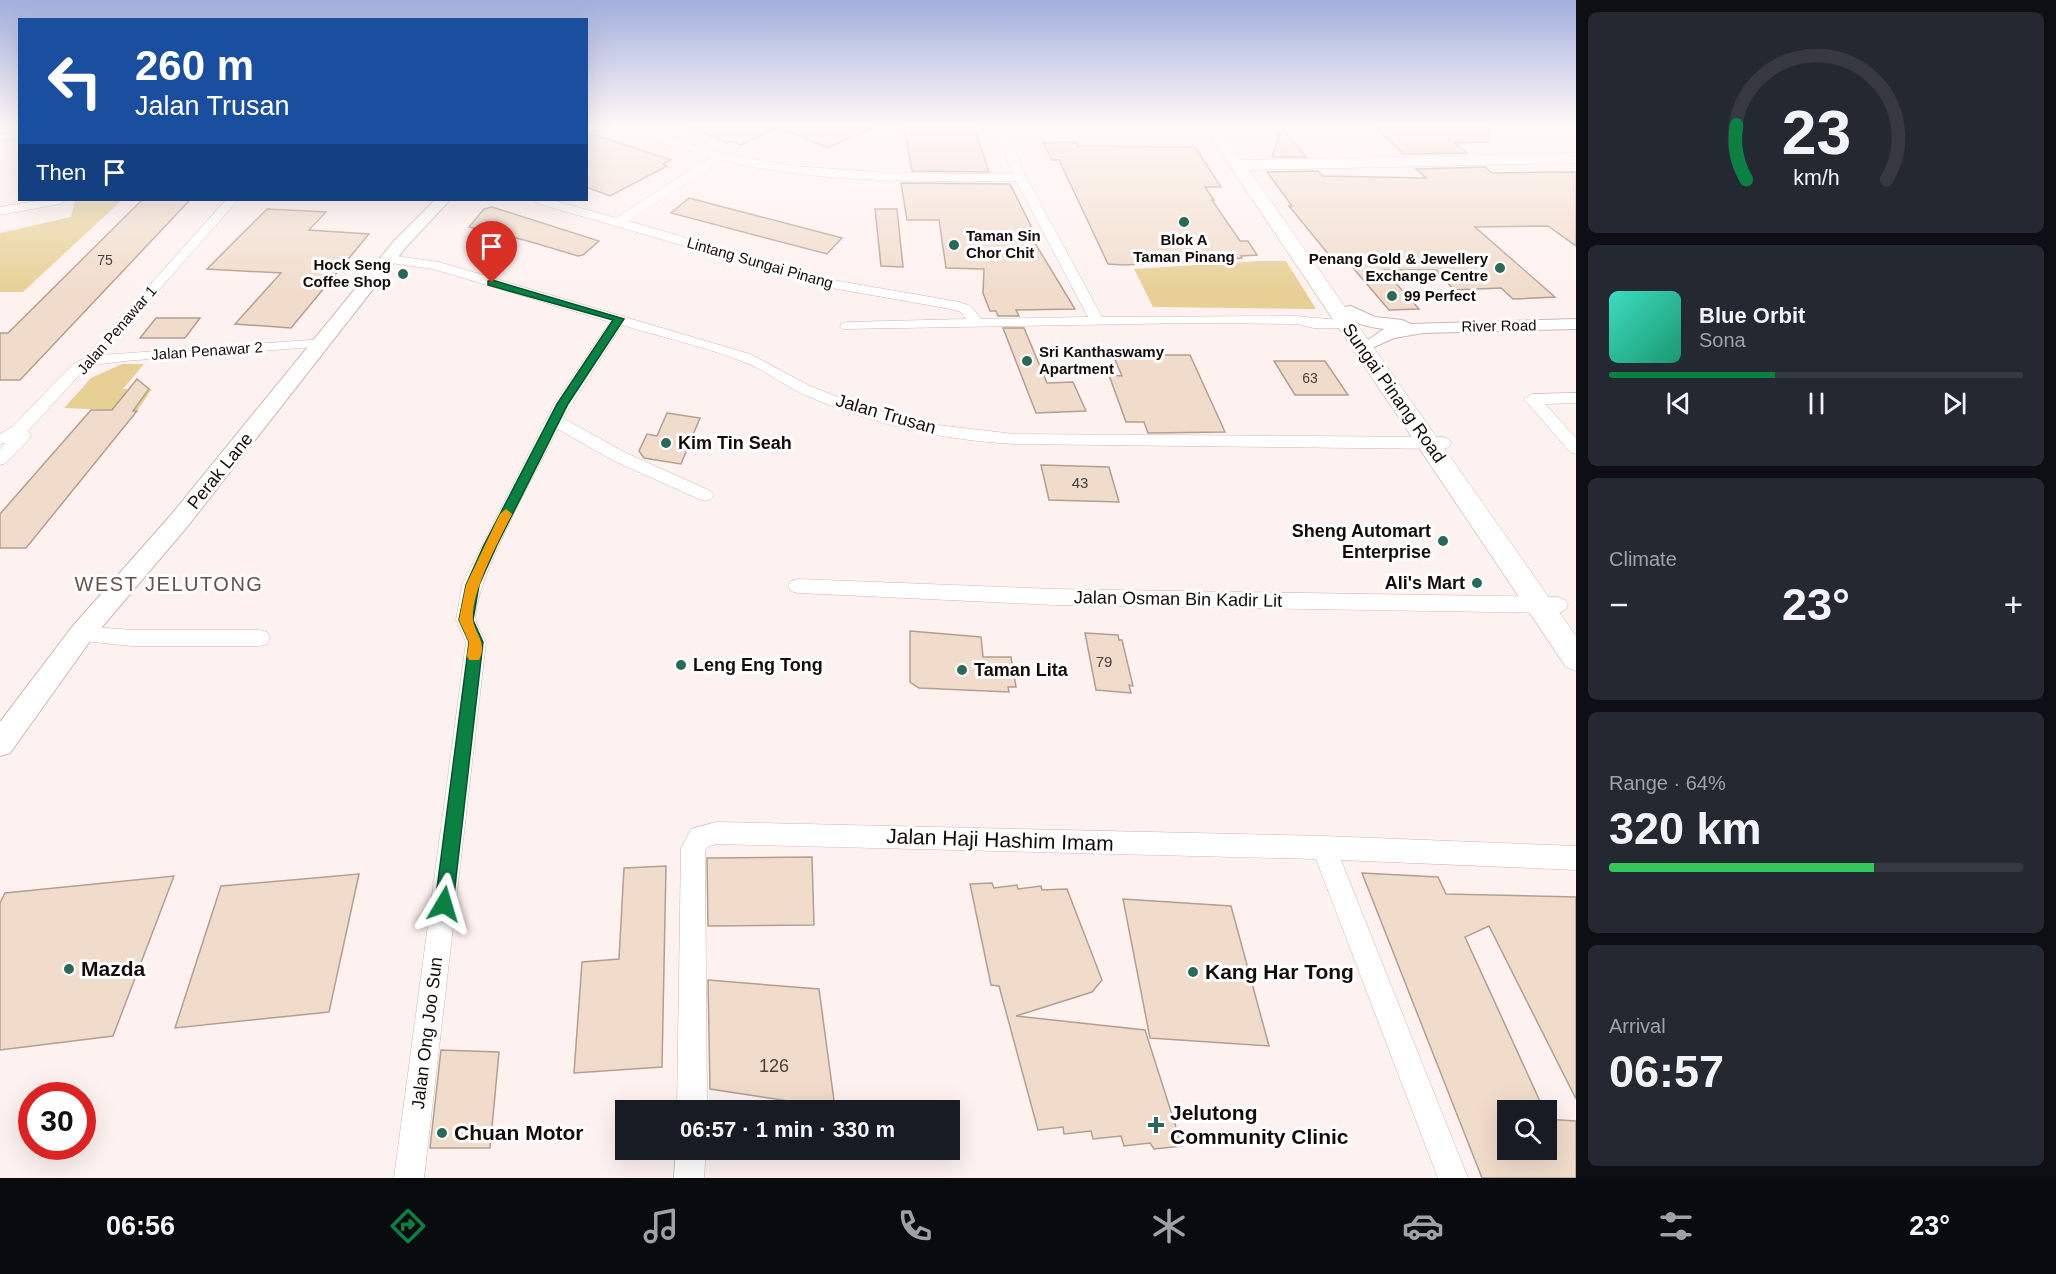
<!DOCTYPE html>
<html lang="en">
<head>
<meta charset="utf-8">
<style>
	body { margin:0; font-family:Arial,sans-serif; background:#242831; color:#f1f3f6; height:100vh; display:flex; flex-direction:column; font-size:22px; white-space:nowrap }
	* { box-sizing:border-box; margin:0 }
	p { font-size:20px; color:#9ea1a6 }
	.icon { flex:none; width:33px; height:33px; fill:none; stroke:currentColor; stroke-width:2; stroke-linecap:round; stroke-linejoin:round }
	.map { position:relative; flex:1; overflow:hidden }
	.panel { display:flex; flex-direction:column; gap:12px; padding:12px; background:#0d0f14; width:480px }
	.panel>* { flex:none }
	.banner { position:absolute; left:18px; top:18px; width:570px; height:183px; border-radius:0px; box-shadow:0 6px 24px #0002; background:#1a4fa0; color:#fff; overflow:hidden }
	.buttons { position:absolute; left:1497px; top:1100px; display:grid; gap:12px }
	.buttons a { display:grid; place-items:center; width:60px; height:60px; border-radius:0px; background:#171b24; box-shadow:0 6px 24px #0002; font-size:30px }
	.speed { position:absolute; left:18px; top:1082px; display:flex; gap:12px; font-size:30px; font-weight:700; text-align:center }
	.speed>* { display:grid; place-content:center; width:78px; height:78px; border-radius:50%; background:#171b24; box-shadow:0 6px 24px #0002; line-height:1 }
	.speed .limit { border:9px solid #d22; background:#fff; color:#111 }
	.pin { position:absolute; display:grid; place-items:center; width:51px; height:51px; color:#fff; margin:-62px -26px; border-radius:50% 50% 50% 0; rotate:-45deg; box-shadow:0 0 6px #0007 }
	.pin .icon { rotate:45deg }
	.me { position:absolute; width:66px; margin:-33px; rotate:7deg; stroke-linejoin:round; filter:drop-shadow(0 0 4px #0008) }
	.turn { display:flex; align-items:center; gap:21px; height:126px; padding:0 18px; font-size:27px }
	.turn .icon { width:78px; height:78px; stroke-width:2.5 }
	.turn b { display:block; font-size:42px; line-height:51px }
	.then { display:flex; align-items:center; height:57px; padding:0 18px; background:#0003; gap:12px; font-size:22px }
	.big { font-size:45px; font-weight:700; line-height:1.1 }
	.panel .tile { flex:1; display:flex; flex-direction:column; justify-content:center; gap:9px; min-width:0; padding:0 21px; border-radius:9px; background:#242831 }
	.panel .dial { align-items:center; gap:0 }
	.dial svg { height:156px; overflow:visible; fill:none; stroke:#363941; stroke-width:7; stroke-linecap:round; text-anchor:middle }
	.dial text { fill:#f1f3f6; stroke:none }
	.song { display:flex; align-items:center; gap:18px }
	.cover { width:72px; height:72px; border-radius:9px; background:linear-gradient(135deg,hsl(170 70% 55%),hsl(160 70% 35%)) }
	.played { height:6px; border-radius:3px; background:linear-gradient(90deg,#0b8043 40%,#363941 40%) }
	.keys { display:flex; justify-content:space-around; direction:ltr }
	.heat { display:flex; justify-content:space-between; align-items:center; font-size:33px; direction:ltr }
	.charge { height:9px; border-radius:4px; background:linear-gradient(90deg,#34c759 64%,#363941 0) }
	.trip { position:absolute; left:615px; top:1100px; width:345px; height:60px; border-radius:0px; background:#171b24; box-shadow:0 6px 24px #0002; font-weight:700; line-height:60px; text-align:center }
	.tab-bar { display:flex; height:96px; justify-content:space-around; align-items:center; background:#090b0e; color:#9ea1a6 }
	.tab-bar .icon { width:42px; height:42px }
	.tab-bar .selected { color:#0b8043 }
	.tab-bar b { font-size:27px; color:#f1f3f6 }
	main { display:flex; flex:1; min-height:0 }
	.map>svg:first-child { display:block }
	.green { fill:#e7d095 }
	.building { fill:#f1dccb; stroke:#b29f8f; stroke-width:1.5 }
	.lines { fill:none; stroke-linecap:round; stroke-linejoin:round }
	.minor-casing { stroke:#d0b5af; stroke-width:1 }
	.tertiary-casing { stroke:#d0b5af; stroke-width:2 }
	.secondary-casing { stroke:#d0b5af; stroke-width:1 }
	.minor { fill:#fff; fill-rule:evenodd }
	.tertiary { fill:#fff; fill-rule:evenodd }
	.secondary { fill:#fff; fill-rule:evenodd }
	.route { fill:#0b8043; stroke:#07532c; stroke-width:1.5 }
	.slow { fill:#f59e0b }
	.poi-dot { fill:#286959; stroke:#fff; stroke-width:2 }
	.labels { text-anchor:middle; stroke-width:6; stroke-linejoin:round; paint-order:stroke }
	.far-number-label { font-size:14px; fill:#4c403a }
	.far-poi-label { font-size:15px; font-weight:bold; fill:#150c0a; stroke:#fff; text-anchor:start }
	.far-street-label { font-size:15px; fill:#150c0a; stroke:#fff }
	.number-label { font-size:15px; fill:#4c403a }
	.street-label { font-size:18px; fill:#150c0a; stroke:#fff }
	.poi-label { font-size:18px; font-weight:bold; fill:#150c0a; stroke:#fff; text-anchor:start }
	.near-number-label { font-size:18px; fill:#4c403a }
	.neighbourhood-label { font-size:20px; letter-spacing:1.5px; fill:#68514b; stroke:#fff }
	.near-street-label { font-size:21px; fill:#150c0a; stroke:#fff }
	.near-poi-label { font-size:21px; font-weight:bold; fill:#150c0a; stroke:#fff; text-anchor:start }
</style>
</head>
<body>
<main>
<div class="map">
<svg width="1576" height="1178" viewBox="0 0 1576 1178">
	<rect width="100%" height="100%" fill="#fef2f0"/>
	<g class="green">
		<polygon points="81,200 122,200 23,292 0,292 0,233 71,217 75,201"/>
		<polygon points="1260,261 1286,261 1316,309 1153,307 1134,269"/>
		<polygon points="122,364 144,364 123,389 152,389 137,411 64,408 91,378"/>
	</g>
	<g class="building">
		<polygon points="689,127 778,127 741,145 731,141 727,143"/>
		<polygon points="778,127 875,127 827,148"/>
		<polygon points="904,127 974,127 989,172 912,171"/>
		<polygon points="1376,127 1489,127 1489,142 1455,143 1467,153 1403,154"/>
		<polygon points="1282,128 1306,157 1272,157"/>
		<polygon points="586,132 671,160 663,164 667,166 610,196 586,187"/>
		<polygon points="1076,142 1078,146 1195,147 1221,187 1205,187 1214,200 1212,200 1240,241 1248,241 1257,255 1241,256 1242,258 1124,265 1108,264 1059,160 1052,160 1043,143"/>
		<polygon points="1485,167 1492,173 1576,172 1576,246 1548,226 1475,227 1555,297 1513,299 1501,288 1454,290 1436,270 1384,270 1419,309 1389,310 1342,255 1329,255 1289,206 1292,206 1267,172 1318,171 1323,176 1426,178 1416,169"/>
		<polygon points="901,183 1010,184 1035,234 1030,235 1075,309 1016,310 1019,316 998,316 996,311 990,311 983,293 984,269 946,268 939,220 907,220"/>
		<polygon points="689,198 842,238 827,254 671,213"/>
		<polygon points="142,200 190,200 20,380 0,380 0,333 8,333"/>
		<polygon points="492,207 599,241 583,255 578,256 528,241 469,227 484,209"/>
		<polygon points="267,209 326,212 309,230 369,234 291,328 235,324 281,273 207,269"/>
		<polygon points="875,209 897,209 903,267 881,266"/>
		<polygon points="156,318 200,318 185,338 140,338"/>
		<polygon points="1003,328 1024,328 1047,383 1073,382 1086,411 1036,413"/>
		<polygon points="1113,355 1190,355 1225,432 1148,433 1144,422 1126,422 1109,375 1122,376"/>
		<polygon points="1274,361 1325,361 1348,395 1295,395"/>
		<polygon points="137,379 149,389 133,411 137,411 26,548 0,548 0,514 91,410 112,410"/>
		<polygon points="667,413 700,418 681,464 644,458 639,451 647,434 657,436"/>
		<polygon points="1041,465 1109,467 1119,502 1049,500"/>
		<polygon points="910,631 981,637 983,657 1011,657 1016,687 1008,687 1009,692 919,688 910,682"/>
		<polygon points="1085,633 1118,635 1119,640 1122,640 1133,686 1129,685 1131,693 1096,690"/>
		<polygon points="812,857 814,925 708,926 707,858"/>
		<polygon points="666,866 662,1067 574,1073 582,962 619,959 624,868"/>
		<polygon points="1362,873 1438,877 1446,894 1576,897 1576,1099 1489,926 1465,937 1544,1110 1508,1110 1508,1149 1546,1149 1546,1119 1576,1121 1576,1178 1482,1178"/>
		<polygon points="359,874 329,1012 175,1028 221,886"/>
		<polygon points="174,876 113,1036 0,1050 0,903 5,893"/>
		<polygon points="992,883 994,888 1017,885 1018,889 1041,886 1042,890 1067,889 1102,980 1092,992 1016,1016 1145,1030 1182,1146 1154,1149 1150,1143 1124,1146 1121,1136 1093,1139 1091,1131 1064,1134 1063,1127 1038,1130 999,986 991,985 970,884"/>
		<polygon points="1123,899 1231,906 1269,1046 1150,1038"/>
		<polygon points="708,980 819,989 835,1108 710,1089"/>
		<polygon points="441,1050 499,1052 490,1148 430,1148"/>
	</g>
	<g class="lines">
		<g class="minor-casing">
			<g id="minor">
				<path d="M620,127H636L713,151L792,166L890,173L1013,174L994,127H1004L1026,177L1102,317L1296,316C1308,318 1348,319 1353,324L1346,328H1314L1296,324L1193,323L842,329L840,326L842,323L847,322L966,319L961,312L951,309L826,287L536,203L534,200H552L616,218L710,157L654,141ZM722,160C818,184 918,181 1016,181L1088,317L981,319L971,306L959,302L833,280L628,221Z"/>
				<polygon points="20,133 20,139 0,140 0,134"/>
				<polygon points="43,200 66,200 60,204 0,215 0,207"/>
				<polygon points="226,200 238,200 102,355 323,339 330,343 328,346 124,361 95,365 90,370 83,371 28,431 31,435 29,439 6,463 0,465 0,449 5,443 0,444 0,434 12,427 73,364 83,359"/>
				<path d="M389,255L439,262L750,354L810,386L843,399L891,414L938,425L1014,434L1443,437L1449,439L1451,443L1449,447L1443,449L1014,444C942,440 871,424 805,395C783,385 764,369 741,361C703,346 661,337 622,325L563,418L626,453L711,491L714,495L711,499L705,501L699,499L614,461L558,429C540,464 470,588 476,621C478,628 483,636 486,642L424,1178H394L466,642L456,620L462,585L554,404L610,322L433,269L384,262L382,259Z"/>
				<polygon points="1576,393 1576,403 1545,404 1576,438 1576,454 1570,452 1524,399 1532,394"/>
				<polygon points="798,579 1055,589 1558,597 1565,600 1568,605 1565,610 1558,613 1055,605 798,593 791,591 788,586 791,581"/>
				<polygon points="81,626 132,630 260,630 267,632 270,638 267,644 260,646 132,646 74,640 71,634 74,628"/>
				<polygon points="716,822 1324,836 1576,846 1576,870 1341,860 1468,1178 1438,1178 1316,859 716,844 708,847 705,850 707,1110 677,1110 681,848 691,829"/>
				<polygon points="676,1149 706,1149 704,1178 674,1178"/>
			</g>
		</g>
		<g class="tertiary-casing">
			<g id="tertiary">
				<polygon points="435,200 450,200 406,247 187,527 90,641 10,753 0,756 0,722 72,627 171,515 394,241"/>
				<path d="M1351,306L1375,317L1402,320L1411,324L1576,319V329L1423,333L1394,338L1374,347L1368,346L1365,342L1384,329C1369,327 1352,324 1342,311L1345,307Z"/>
			</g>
		</g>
		<g class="secondary-casing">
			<polygon id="secondary" points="1204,127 1219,127 1241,160 1248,160 1576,153 1576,163 1249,170 1576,636 1576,671 1566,667"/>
		</g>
		<use href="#minor" class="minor"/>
		<use href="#tertiary" class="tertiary"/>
		<use href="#secondary" class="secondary"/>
	</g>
	<linearGradient id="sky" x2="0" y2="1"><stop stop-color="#a3aedd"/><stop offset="0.43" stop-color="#fff9f8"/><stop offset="1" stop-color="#fff9f8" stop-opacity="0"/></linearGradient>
	<rect width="1576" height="292" fill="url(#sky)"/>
	<polygon class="route" points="492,280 624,319 568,404 497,545 479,585 473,620 483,642 453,904 450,911 444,913 438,911 435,904 469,642 459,620 466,585 484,545 557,404 613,320 488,285 488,281"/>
	<path class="slow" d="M506,509L512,514C500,539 470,593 473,620C475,635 488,643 479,660H469L467,656L469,642L459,620L466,585L500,514Z"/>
	<g class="poi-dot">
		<circle cx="1184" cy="222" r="6"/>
		<circle cx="954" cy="245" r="6"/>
		<circle cx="1500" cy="268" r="6"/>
		<circle cx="403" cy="274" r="6"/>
		<circle cx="1392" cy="296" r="6"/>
		<circle cx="1027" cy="361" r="6"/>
		<circle cx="666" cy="443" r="6"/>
		<circle cx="1443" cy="541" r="6"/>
		<circle cx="1477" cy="583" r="6"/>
		<circle cx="681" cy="665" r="6"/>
		<circle cx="962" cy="670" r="6"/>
		<circle cx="69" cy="969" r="6"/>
		<circle cx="1193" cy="972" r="6"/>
		<path d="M1153 1116h6v6h6v6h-6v6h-6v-6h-6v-6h6z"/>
		<circle cx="442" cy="1133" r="6"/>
	</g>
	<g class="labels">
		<g class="far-number-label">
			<text x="105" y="265">75</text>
			<text x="1310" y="383">63</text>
		</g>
		<g class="far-poi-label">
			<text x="966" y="241">Taman Sin<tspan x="966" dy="17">Chor Chit</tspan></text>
			<text x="1184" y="245" text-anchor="middle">Blok A<tspan x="1184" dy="17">Taman Pinang</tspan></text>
			<text x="1488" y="264" text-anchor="end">Penang Gold &amp; Jewellery<tspan x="1488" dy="17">Exchange Centre</tspan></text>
			<text x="391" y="270" text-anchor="end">Hock Seng<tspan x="391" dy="17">Coffee Shop</tspan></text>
			<text x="1404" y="301">99 Perfect</text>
			<text x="1039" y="357">Sri Kanthaswamy<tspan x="1039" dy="17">Apartment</tspan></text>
		</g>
		<g class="far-street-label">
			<text transform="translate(760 263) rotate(16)" y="5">Lintang Sungai Pinang</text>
			<text transform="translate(1499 326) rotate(-1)" y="5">River Road</text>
			<text transform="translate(117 330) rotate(-49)" y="5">Jalan Penawar 1</text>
			<text transform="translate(207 351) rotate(-4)" y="5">Jalan Penawar 2</text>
		</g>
		<g class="number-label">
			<text x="1080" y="488">43</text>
			<text x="1104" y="667">79</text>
		</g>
		<g class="street-label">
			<text transform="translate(1394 393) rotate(55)" y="6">Sungai Pinang Road</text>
			<text transform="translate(886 414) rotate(16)" y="6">Jalan Trusan</text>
			<text transform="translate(220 471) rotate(-51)" y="6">Perak Lane</text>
			<text transform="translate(1178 599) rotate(1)" y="6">Jalan Osman Bin Kadir Lit</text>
			<text transform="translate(427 1033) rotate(-83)" y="6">Jalan Ong Joo Sun</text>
		</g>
		<g class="poi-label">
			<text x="678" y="449">Kim Tin Seah</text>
			<text x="1431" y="537" text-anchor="end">Sheng Automart<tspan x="1431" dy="21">Enterprise</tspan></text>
			<text x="1465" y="589" text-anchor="end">Ali's Mart</text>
			<text x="693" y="671">Leng Eng Tong</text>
			<text x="974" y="676">Taman Lita</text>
		</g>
		<g class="near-number-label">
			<text x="774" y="1072">126</text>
		</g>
		<g class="neighbourhood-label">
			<text x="169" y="591">WEST JELUTONG</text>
		</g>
		<g class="near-street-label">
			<text transform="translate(1000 840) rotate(2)" y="7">Jalan Haji Hashim Imam</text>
		</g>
		<g class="near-poi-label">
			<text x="81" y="976">Mazda</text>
			<text x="1205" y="979">Kang Har Tong</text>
			<text x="1170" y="1120">Jelutong<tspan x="1170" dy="24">Community Clinic</tspan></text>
			<text x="454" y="1140">Chuan Motor</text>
		</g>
	</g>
</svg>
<div class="buttons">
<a><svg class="icon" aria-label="search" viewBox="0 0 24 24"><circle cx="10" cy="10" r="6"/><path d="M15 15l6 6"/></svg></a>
</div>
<div class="speed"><div class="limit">30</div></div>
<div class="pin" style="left:492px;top:283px;background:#d93025"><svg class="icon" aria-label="arrive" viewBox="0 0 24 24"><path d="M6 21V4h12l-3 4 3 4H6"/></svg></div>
<svg class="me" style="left:444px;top:904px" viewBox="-20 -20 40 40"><path d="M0-17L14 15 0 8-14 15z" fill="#0b8043" stroke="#fff" stroke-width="4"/></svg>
<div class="trip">06:57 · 1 min · 330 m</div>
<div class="banner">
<div class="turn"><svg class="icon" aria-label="left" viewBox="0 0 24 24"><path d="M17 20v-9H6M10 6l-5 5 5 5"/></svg><div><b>260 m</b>Jalan Trusan</div></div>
<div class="then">Then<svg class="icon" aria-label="arrive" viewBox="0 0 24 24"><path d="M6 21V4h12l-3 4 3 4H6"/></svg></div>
</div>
</div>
<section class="panel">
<div class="tile dial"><svg viewBox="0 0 100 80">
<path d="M14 69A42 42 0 1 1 86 69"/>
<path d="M14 69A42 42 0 0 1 9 41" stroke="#0b8043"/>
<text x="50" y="56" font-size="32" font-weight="700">23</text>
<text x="50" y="72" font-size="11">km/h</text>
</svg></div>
<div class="tile">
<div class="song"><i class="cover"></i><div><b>Blue Orbit</b><p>Sona</p></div></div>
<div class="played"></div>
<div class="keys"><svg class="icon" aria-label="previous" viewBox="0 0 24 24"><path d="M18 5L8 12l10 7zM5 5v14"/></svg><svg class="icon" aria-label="pause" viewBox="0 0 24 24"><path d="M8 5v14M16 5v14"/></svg><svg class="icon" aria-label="next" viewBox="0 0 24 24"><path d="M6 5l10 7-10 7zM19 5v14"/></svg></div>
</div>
<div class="tile"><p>Climate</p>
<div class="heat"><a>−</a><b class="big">23°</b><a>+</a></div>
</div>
<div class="tile"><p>Range · 64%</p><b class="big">320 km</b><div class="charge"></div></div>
<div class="tile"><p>Arrival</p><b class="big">06:57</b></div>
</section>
</main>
<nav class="tab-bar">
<b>06:56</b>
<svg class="icon selected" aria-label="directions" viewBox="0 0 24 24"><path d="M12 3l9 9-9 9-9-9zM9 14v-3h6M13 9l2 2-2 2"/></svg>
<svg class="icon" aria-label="music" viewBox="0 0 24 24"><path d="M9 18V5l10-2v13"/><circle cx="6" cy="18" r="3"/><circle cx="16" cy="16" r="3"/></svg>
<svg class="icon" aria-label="phone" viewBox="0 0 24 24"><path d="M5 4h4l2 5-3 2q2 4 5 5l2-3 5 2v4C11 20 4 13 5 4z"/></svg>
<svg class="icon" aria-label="climate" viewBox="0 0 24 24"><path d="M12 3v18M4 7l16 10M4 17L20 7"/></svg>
<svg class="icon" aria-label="car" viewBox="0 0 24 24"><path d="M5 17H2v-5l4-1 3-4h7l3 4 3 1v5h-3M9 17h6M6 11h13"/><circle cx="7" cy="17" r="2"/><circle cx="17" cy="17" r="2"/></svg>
<svg class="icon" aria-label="filters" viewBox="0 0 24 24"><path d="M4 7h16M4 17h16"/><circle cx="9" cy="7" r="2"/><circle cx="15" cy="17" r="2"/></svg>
<b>23°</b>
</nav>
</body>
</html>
